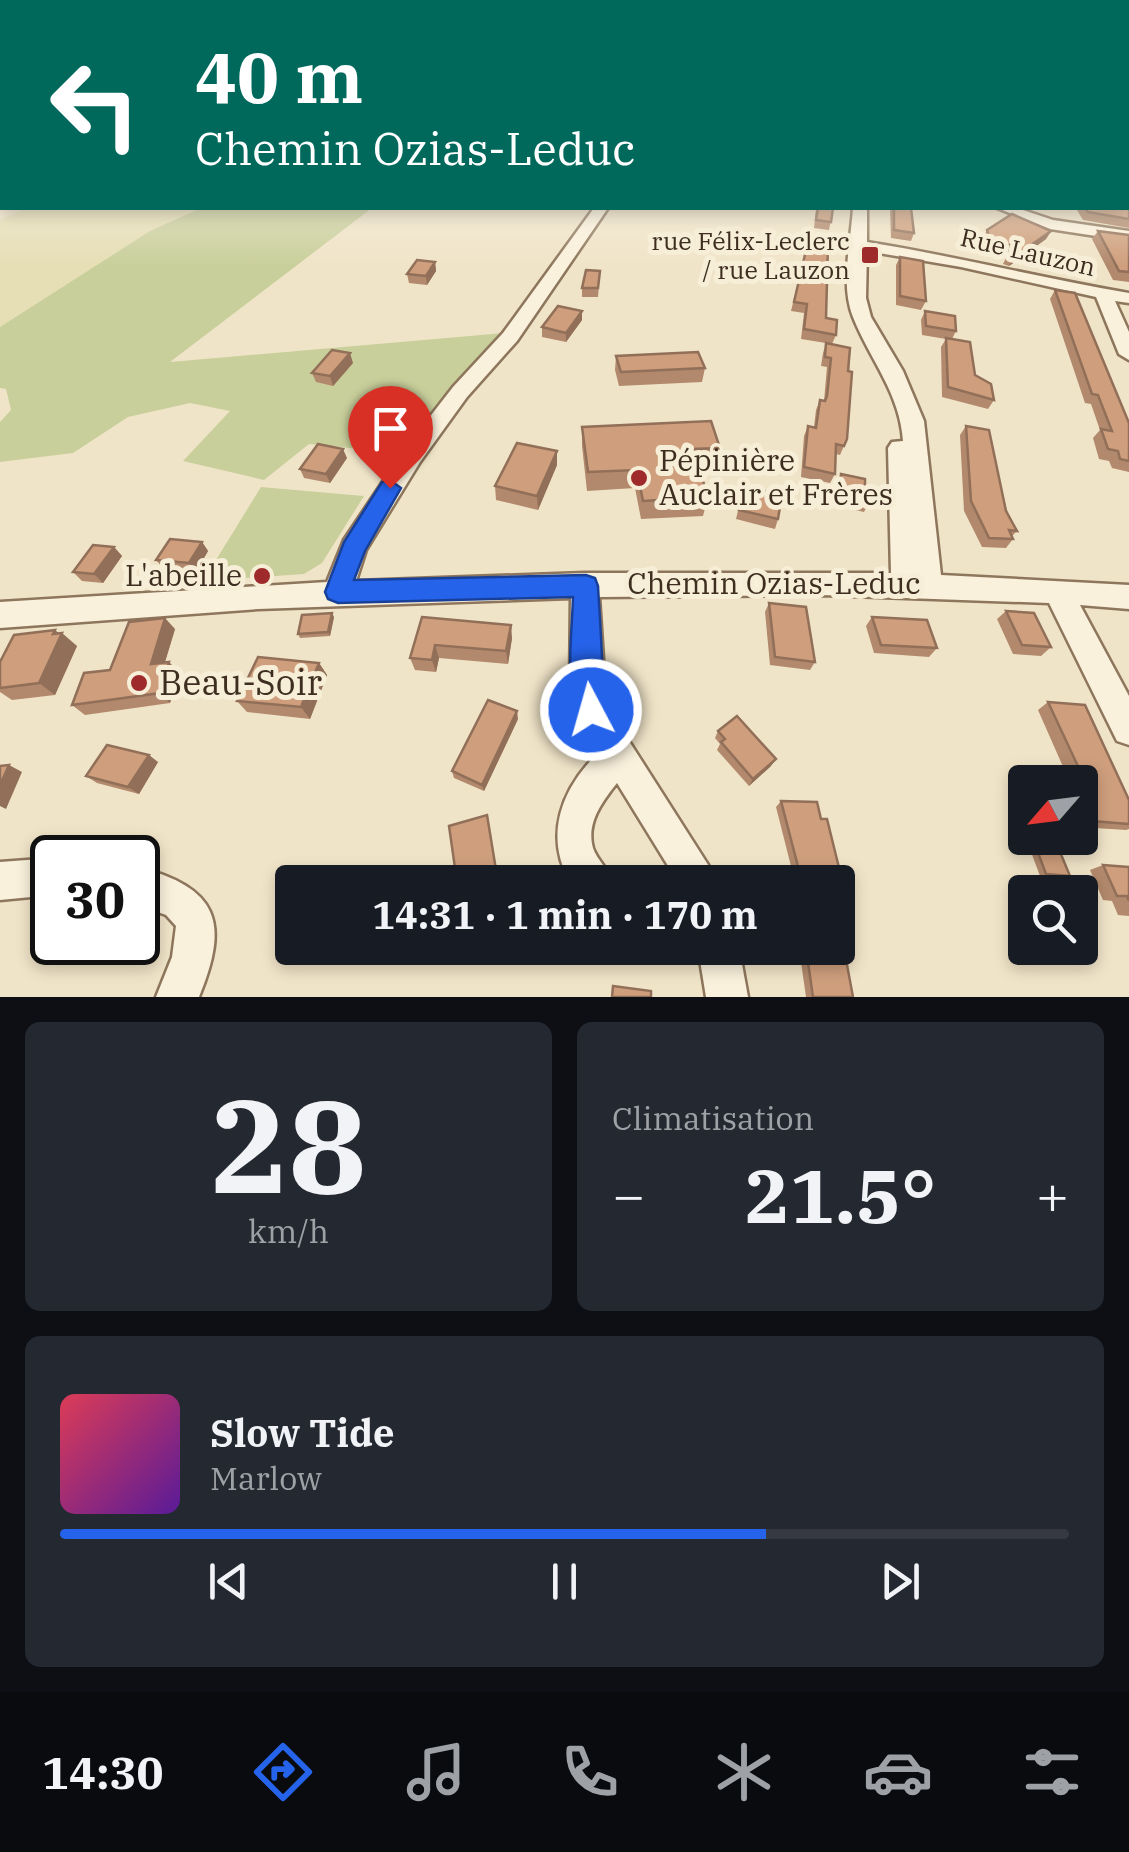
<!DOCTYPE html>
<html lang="fr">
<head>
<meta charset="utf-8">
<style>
	body { margin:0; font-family:"IBM Plex Serif",serif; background:#242831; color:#f1f3f6; height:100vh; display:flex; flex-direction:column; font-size:38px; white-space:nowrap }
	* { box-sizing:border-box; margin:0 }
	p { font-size:32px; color:#9ea1a6 }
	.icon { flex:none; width:55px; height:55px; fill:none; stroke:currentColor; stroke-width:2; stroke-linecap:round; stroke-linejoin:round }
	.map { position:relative; height:997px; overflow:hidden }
	.side { display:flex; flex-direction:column; gap:25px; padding:25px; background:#0d0f14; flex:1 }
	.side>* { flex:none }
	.top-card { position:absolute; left:0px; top:0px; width:1130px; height:210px; box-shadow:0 5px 15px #0003; background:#00695c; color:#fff; overflow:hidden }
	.needle { width:65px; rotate:242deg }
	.tools { position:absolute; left:1008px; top:765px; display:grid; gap:20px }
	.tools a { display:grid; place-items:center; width:90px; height:90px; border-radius:10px; background:#171b24; box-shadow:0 5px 15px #0003; font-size:50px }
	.speed { position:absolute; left:30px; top:835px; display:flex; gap:20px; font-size:50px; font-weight:700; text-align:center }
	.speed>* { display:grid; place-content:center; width:130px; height:130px; border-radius:50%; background:#171b24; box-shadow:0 5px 15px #0003; line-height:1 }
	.speed .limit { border:5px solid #111; border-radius:15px; background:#fff; color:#111 }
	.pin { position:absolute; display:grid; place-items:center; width:85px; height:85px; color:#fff; margin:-102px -42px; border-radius:50% 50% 50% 0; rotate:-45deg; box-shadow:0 0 10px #0007 }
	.pin .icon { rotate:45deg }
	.me { position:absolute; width:110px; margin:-55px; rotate:354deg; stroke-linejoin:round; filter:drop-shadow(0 0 8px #0008) }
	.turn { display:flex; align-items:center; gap:35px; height:210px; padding:0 30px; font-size:45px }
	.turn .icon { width:130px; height:130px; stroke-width:2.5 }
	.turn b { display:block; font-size:70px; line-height:85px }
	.big { font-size:75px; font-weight:700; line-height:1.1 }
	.side .tile { flex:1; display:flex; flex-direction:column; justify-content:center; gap:15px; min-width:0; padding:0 35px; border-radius:15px; background:#242831 }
	.side .dial { align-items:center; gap:0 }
	.dial b { font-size:130px; line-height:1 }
	.song { display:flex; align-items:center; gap:30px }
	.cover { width:120px; height:120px; border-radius:15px; background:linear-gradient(135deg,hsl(350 70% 55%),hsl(270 70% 35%)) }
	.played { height:10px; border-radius:5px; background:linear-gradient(90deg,#2563eb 70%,#363941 70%) }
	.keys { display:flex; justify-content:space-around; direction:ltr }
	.heat { display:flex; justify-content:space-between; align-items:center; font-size:55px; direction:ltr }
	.side .tiles { flex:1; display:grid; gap:25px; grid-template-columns:1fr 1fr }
	.tile:last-child { grid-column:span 2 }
	.trip { position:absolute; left:275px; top:865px; width:580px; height:100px; border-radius:10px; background:#171b24; box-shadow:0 5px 15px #0003; font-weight:700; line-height:100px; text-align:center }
	.dock { display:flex; height:160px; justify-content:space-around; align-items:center; background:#090b0e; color:#9ea1a6 }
	.dock .icon { width:70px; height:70px }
	.dock .selected { color:#2563eb }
	.dock b { font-size:45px; color:#f1f3f6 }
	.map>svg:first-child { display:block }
	.farmland { fill:#e6deb5 }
	.green { fill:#c9cf9b }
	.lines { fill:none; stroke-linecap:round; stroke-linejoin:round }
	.minor-casing { stroke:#8d765c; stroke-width:5 }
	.minor { fill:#faf1dc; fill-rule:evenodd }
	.wall { fill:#b2896c }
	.shaded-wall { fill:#916f58 }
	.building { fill:#cf9f7d; stroke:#916f58; stroke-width:2.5 }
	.route { fill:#2563eb; stroke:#184099; stroke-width:2.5 }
	.poi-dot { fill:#9e2a2b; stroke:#f7eed8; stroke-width:4 }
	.labels { text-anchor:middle; stroke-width:10; stroke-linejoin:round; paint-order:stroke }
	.far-poi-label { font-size:25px; fill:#3d2e20; stroke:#f7eed8; text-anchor:end }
	.far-street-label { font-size:25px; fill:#3d2e20; stroke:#f7eed8 }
	.poi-label { font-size:30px; fill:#3d2e20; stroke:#f7eed8; text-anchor:start }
	.street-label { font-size:30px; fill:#3d2e20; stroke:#f7eed8 }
	.near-poi-label { font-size:35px; fill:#3d2e20; stroke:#f7eed8; text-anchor:start }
</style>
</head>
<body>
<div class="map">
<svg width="1129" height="997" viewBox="0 0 1129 997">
	<rect width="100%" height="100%" fill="#f0e4c8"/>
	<polygon class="farmland" points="25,208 201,208 150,231 0,327 0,220"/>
	<g class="green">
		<polygon points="201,208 372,208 170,362 504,333 439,403 401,453 309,444 264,480 183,461 230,411 190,403 128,417 73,453 0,462 0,422 11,410 6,389 0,388 0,327 150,231"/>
		<polygon points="261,487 364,496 322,563 304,574 203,581"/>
	</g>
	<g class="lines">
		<g class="minor-casing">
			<g id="minor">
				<path d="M594,208H608L517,341L467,397L420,462L366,550L356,581L585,573H891L888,448L892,442L903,441C900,393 870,360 853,317C840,285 851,241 853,208H867V242C955,256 1041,278 1129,293V303L1115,301L1129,332V360L1119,354L1096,297L961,267L867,251L866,298L871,317L903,371L924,421L941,575L1129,585V609L1080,605L1129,696V745L1117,741L1049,603L822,595L599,597L606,705L719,882H678L617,783C602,802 586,823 593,848C597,860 609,870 613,882H570C544,836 561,789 598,753L575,711L570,686L571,598L258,609L0,628V602L327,582L344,540L404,450L453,387L503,333Z"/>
				<polygon points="997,208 1017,208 1053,220 1129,231 1129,241 1050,229"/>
				<polygon points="54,858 52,895 0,900 0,862"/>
				<path d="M138,867C218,888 230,922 199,997H156L172,957L176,926L166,915L138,905Z"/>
				<polygon points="698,948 739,948 748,997 706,997"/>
			</g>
		</g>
		<use href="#minor" class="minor"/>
	</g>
	<g class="wall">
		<polygon points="816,208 833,208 829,230 814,228"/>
		<polygon points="890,208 911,208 914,233 911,241 891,238"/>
		<polygon points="1079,208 1129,209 1129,228 1083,220 1077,210"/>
		<polygon points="987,230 1051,231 1046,239 1009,266 1003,264 1008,254 986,251 982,239"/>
		<polygon points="1098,231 1129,235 1129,282 1113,280 1092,239"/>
		<polygon points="807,246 826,318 836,335 832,344 801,339 804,313 791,311"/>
		<polygon points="900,257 926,301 921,310 896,305 896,265"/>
		<polygon points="435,262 436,271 427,285 409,283 407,274"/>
		<polygon points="600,271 598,297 582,297 582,288"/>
		<polygon points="1055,290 1129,423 1129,472 1112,468 1109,461 1099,459 1093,438 1100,430 1091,404 1085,403 1050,299"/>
		<polygon points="582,311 582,320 566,342 542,337 542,327"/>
		<polygon points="925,311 956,331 952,339 975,375 994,400 988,409 942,397 941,347 946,339 922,335 921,320"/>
		<polygon points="826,343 850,348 847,439 840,455 836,454 835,474 830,483 801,477 804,436 808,426 814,427 816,410 820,400 824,401 827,367 821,366 823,353"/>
		<polygon points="616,356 705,368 702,382 619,386 615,370"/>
		<polygon points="353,363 333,386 316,382 312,373"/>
		<polygon points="966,426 1017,531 1012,536 1013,539 1006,548 982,547 964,511 960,435"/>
		<polygon points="582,427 720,448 715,467 699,468 708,497 703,516 641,519 635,488 587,491 582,446"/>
		<polygon points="557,451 557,465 538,510 496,500 495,486"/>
		<polygon points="347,458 330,483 304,478 300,469"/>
		<polygon points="841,474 865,486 869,502 864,512 835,505 836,483"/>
		<polygon points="744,486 778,519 775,529 736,519"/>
		<polygon points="202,542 208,551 196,572 164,569 156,560"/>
		<polygon points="114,547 122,556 103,583 82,581 73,572"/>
		<polygon points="769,603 815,662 810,670 770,665 765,612"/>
		<polygon points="1006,611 1051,647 1041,656 1013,654 997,619"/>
		<polygon points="334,617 330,636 300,638 298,634"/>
		<polygon points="422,617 512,638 508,664 439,658 436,672 415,670 410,658"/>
		<polygon points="872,617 937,648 929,657 874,653 866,626"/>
		<polygon points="175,629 165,662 179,672 170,703 85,715 72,705 110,670"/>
		<polygon points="58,633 77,646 55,695 12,700 0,692 0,662"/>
		<polygon points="319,663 327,675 310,719 247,712 237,701"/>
		<polygon points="1048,702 1129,800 1129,829 1126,830 1080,827 1080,782 1061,782 1068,778 1038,710"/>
		<polygon points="518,719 484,791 454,778 452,771"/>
		<polygon points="718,731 771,766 749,786 717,750 720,744 715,738"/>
		<polygon points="158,762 139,794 97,783 86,776"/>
		<polygon points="781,801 821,819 842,880 837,882 795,882 776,807"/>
		<polygon points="1039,838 1075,838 1076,839 1070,842 1040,840"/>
		<polygon points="1037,850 1070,876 1063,878 1040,876 1031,852"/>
		<polygon points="1103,865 1129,867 1129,916 1118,915 1112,901 1103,900 1090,870"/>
		<polygon points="799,948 838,948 853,997 806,997"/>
	</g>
	<g class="shaded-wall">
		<polygon points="1051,231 1046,239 1009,266 1014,257"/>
		<polygon points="435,262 436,271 427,285 426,276"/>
		<polygon points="582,311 582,320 566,342 566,333"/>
		<polygon points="350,353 353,363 333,386 330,376"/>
		<polygon points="343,449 347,458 330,483 326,474"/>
		<polygon points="557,451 557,465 538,510 537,496"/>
		<polygon points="202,542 208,551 196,572 189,563"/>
		<polygon points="114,547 122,556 103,583 94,574"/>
		<polygon points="332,613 334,617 330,636 328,632"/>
		<polygon points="165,618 175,629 161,675 151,664"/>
		<polygon points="511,625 512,638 508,664 506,651"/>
		<polygon points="55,630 61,635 62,633 77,646 55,695 39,683"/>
		<polygon points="435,645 439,658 436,672 432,660"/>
		<polygon points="169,662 179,672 170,703 160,693"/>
		<polygon points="319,663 327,675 310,719 301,707"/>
		<polygon points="517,711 518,719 484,791 482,785"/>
		<polygon points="149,755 158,762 139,794 128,787"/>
		<polygon points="776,759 771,766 749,786 753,779"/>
		<polygon points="9,765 22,772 6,809 0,806 0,785"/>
	</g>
	<g class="building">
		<polygon points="1128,129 1129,129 1129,154 1128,152"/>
		<polygon points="818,208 833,208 831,222 816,220"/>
		<polygon points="894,208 911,208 914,233 894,230"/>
		<polygon points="1085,208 1129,209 1129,219 1088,212"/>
		<polygon points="1012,214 1051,231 1014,257 1007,255 1013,245 991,242 987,230"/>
		<polygon points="1098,231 1129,235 1129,272 1119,271"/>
		<polygon points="811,243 828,246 826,318 837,320 836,335 804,329 807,304 794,302 807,246"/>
		<polygon points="900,257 923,261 926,301 900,296"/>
		<polygon points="417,260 435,262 426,276 407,274"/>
		<polygon points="586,270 600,271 598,288 582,288"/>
		<polygon points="1055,290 1075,293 1129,423 1129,461 1120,459 1118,451 1108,449 1101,429 1112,431 1098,395 1092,394"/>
		<polygon points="558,306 582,311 566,333 542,327"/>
		<polygon points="925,311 955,316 956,331 926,326"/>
		<polygon points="946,338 970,342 975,375 991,384 994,400 948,387"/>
		<polygon points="826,343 850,348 848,371 852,372 847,439 844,446 836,444 835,474 804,467 808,426 816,428 820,400 825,401 827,396 831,358 825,357"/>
		<polygon points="332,350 350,353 330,376 312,373"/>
		<polygon points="698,352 705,368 621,372 616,356"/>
		<polygon points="711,421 720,448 693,449 708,497 643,501 637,470 588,472 582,427"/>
		<polygon points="966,426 989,430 1006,511 1017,531 1009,530 1013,539 989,538 971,501"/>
		<polygon points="517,443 557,451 537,496 495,486"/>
		<polygon points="318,444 343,449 326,474 300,469"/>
		<polygon points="841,474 865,479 865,486 869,487 869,502 839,495"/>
		<polygon points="744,486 782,495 778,519 739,510"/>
		<polygon points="170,539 202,542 189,563 156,560"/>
		<polygon points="93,545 114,547 94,574 73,572"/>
		<polygon points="769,603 806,607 815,662 775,657"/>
		<polygon points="1006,611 1034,613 1051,647 1022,645"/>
		<polygon points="332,613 328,632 298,634 302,615"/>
		<polygon points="422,617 511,625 506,651 435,645 432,660 410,658"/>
		<polygon points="872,617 927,620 937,648 881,645"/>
		<polygon points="165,618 151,664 169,662 160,693 72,705 84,673 110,670 129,622"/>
		<polygon points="55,630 53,634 62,633 39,683 0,688 0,662 14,635"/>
		<polygon points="258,657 319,663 301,707 237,701"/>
		<polygon points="488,700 517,711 482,785 452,771"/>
		<polygon points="1048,702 1085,705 1129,800 1129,824 1092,821 1080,795 1080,782 1074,782 1072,776 1083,777"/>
		<polygon points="737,716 776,759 753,779 721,742 725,739 718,731"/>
		<polygon points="107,745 149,755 128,787 86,776"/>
		<polygon points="9,765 0,785 0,766"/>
		<polygon points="781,801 817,802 821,819 827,819 842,880 801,878"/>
		<polygon points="487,815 498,882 457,882 449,826"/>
		<polygon points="1037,850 1060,852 1070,876 1046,874"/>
		<polygon points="1103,865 1129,867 1129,901 1127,896 1117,896"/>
		<polygon points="838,927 840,927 853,997 813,997 806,948 838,948"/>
		<polygon points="613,986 651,991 651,997 612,997"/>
	</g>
	<linearGradient id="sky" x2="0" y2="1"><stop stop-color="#8fbad6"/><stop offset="0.48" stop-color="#f8f3e6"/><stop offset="1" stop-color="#f8f3e6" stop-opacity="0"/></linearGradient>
	<rect width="1129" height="266" fill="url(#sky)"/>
	<path class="route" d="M390,480L401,488L365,551L354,580L586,575L595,578L598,586C599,609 607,708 601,721L591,725L580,721C564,684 572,636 573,597L338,603L328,599L325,592L344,542L382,482Z"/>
	<g class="poi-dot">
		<rect x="860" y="245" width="20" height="20" rx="5"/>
		<circle cx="639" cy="478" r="10"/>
		<circle cx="262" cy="576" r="10"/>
		<circle cx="139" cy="683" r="10"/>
	</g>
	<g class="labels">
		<g class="far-poi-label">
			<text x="850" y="250">rue Félix-Leclerc<tspan x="850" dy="29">/ rue Lauzon</tspan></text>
		</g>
		<g class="far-street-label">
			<text transform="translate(1028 252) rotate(13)" y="9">Rue Lauzon</text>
		</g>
		<g class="poi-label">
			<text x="659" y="471">Pépinière<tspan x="659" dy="34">Auclair et Frères</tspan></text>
			<text x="242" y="586" text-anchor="end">L'abeille</text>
		</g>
		<g class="street-label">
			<text x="774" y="594">Chemin Ozias-Leduc</text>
		</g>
		<g class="near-poi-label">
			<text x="159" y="695">Beau-Soir</text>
		</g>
	</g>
</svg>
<div class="tools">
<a><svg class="needle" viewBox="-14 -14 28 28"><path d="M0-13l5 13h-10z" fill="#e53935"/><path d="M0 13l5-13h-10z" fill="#9ea1a6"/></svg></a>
<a><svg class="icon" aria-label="search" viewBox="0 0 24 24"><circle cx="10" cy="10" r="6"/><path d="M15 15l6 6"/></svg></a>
</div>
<div class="speed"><div class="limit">30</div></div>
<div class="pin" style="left:390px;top:488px;background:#d93025"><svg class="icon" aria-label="arrive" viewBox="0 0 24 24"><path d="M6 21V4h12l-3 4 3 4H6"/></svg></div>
<svg class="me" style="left:591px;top:710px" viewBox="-20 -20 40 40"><circle r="17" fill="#2563eb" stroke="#fff" stroke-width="3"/><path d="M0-11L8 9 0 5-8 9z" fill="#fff"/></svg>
<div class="trip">14:31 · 1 min · 170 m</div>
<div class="top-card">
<div class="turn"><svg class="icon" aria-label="left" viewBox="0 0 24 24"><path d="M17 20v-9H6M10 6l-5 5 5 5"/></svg><div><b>40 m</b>Chemin Ozias-Leduc</div></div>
</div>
</div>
<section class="side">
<div class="tiles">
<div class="tile dial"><b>28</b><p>km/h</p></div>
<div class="tile"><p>Climatisation</p>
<div class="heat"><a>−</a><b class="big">21.5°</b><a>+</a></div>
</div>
<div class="tile">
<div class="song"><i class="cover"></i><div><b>Slow Tide</b><p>Marlow</p></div></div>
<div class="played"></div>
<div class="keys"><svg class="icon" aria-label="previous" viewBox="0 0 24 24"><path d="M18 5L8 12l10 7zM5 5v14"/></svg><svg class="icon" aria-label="pause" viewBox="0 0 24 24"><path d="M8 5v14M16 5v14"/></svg><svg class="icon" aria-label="next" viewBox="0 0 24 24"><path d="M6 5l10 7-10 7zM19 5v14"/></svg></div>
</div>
</div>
</section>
<nav class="dock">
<b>14:30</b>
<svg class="icon selected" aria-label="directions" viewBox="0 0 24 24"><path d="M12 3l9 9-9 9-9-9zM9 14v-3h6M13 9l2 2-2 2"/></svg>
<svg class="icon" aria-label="music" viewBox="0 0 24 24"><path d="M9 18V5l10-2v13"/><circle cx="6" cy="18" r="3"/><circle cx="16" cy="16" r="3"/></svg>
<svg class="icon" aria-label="phone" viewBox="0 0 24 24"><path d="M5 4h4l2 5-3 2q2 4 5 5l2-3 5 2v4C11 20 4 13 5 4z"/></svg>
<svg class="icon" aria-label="climate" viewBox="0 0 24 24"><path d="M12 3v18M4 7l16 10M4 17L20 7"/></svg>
<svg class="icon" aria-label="car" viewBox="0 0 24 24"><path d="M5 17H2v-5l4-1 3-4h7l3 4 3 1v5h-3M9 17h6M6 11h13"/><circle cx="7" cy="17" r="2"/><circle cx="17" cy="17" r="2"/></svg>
<svg class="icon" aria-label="filters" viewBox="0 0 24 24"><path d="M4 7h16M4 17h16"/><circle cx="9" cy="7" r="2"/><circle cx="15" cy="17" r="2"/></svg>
</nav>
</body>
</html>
